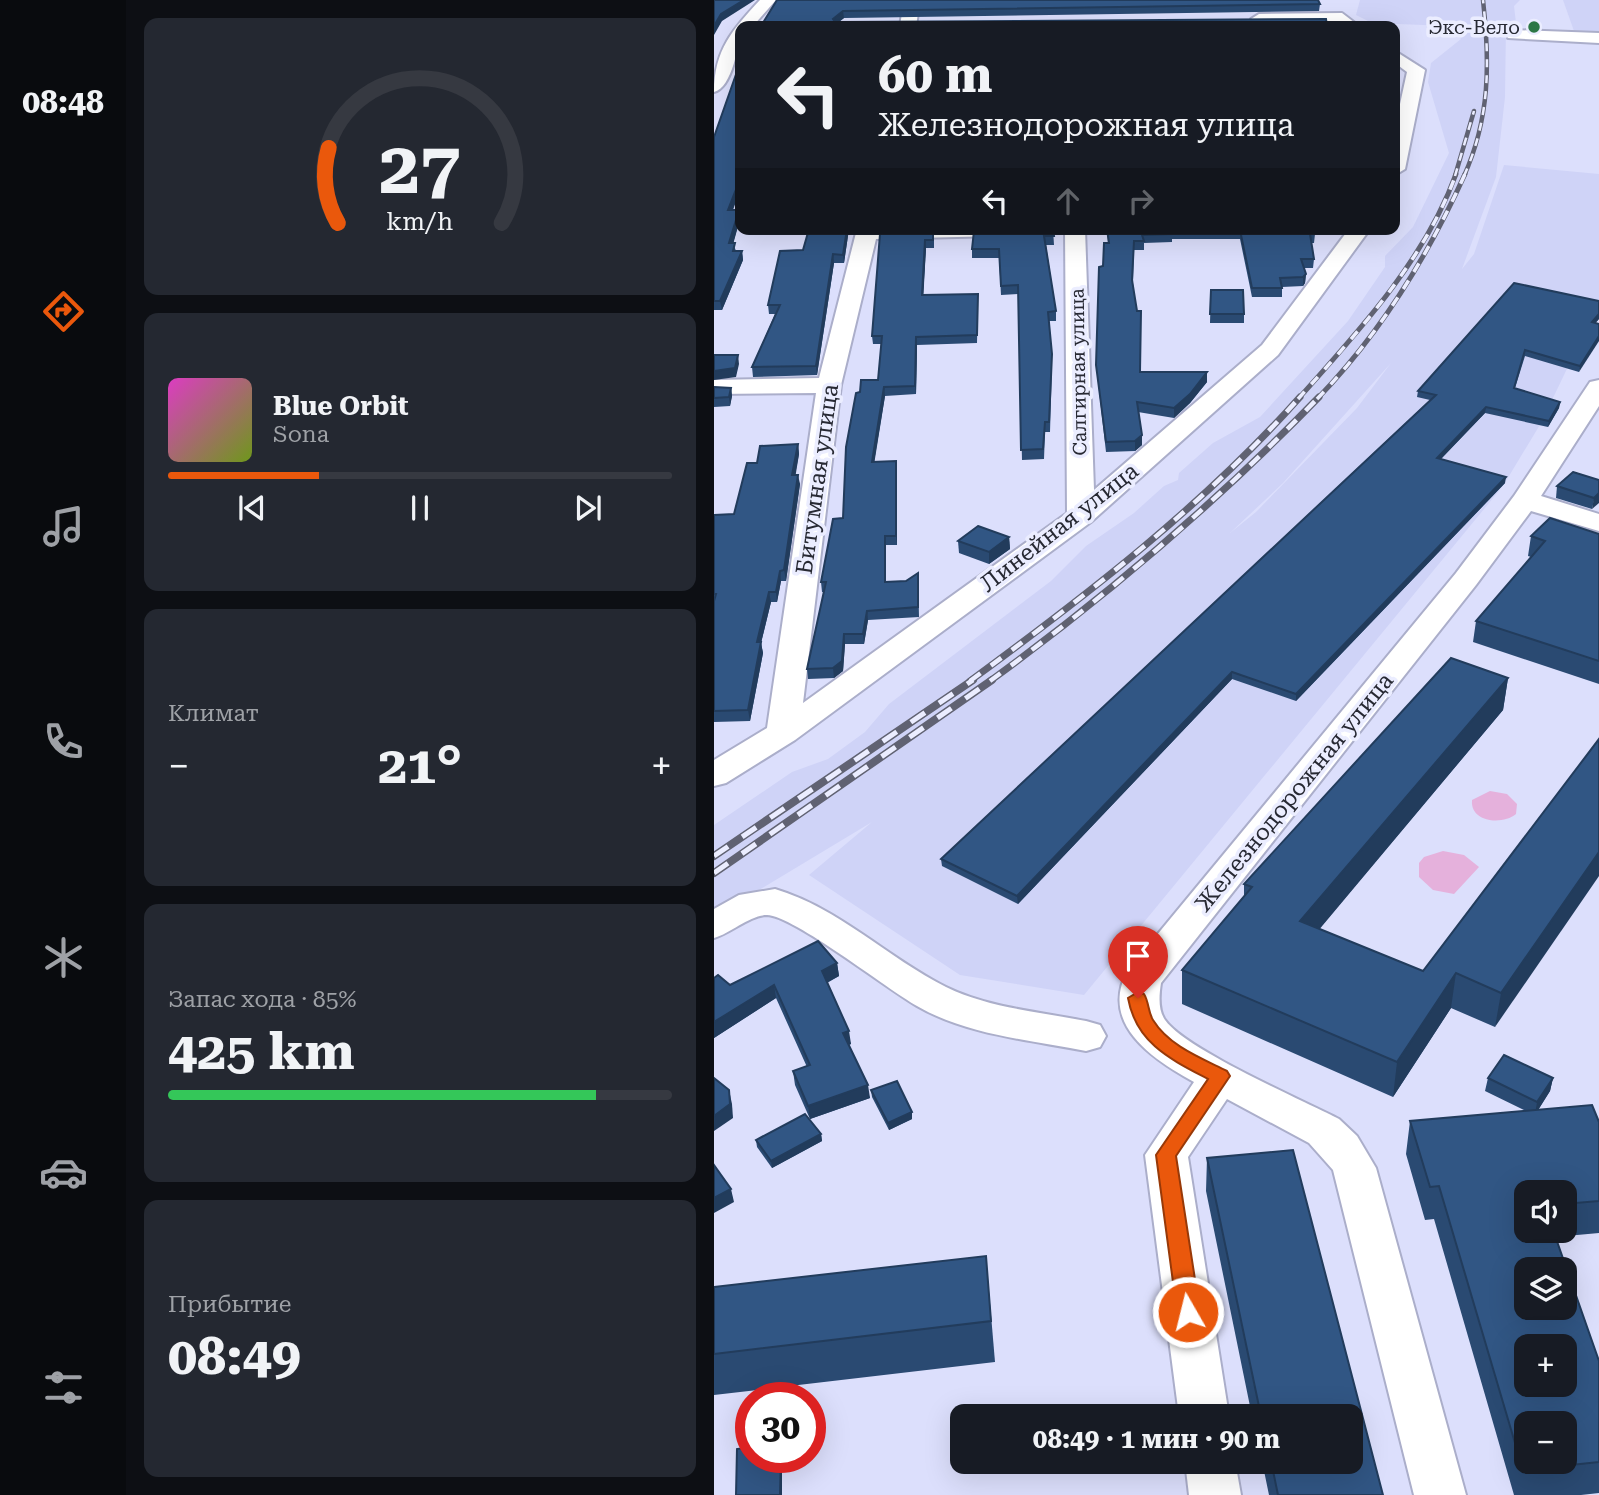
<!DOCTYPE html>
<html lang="ru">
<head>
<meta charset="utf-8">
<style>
	body { margin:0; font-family:"Roboto Serif",serif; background:#242831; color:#f1f3f6; height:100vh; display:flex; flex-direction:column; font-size:26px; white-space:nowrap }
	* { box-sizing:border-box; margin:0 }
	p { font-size:23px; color:#9ea1a6 }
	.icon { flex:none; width:38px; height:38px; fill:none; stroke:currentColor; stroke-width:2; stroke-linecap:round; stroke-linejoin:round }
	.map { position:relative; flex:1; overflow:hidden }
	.details { display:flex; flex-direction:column; gap:18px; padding:18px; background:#0d0f14; width:588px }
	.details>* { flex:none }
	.banner { position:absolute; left:21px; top:21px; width:665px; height:214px; border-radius:14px; box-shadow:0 7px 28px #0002; background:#171b24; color:#f1f3f6; overflow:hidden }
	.tools { position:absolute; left:800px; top:1180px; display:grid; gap:14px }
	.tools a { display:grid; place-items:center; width:63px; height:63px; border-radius:14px; background:#171b24; box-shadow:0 7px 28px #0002; font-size:35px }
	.speed { position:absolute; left:21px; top:1382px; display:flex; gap:14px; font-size:35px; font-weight:700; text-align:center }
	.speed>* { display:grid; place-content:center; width:91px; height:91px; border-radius:50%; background:#171b24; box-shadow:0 7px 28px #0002; line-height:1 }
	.speed .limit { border:10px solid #d22; background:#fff; color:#111 }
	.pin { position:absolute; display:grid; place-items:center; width:60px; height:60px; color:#fff; margin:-72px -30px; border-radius:50% 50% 50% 0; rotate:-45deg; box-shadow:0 0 7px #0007 }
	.pin .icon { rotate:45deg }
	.me { position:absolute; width:77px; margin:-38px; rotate:352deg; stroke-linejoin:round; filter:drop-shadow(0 0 5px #0008) }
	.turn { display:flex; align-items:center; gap:24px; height:147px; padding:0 28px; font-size:32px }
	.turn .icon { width:91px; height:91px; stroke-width:2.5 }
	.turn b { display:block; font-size:49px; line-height:60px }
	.lanes { display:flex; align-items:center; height:66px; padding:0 28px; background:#0003; justify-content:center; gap:35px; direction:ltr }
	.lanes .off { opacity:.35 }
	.big { font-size:52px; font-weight:700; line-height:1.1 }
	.details .card { flex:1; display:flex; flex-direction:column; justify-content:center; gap:10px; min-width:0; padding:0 24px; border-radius:14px; background:#242831 }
	.details .dial { align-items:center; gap:0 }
	.dial svg { height:182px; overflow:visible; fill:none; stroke:#363941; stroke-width:7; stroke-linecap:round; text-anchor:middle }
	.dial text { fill:#f1f3f6; stroke:none }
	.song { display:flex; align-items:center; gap:21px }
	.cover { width:84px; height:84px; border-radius:10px; background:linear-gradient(135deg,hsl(310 70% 55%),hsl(80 70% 35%)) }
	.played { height:7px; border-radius:4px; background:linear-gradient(90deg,#ea580c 30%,#363941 30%) }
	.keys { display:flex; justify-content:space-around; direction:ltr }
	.heat { display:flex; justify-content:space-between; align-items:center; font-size:38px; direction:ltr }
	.charge { height:10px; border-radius:5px; background:linear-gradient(90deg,#34c759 85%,#363941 0) }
	.trip { position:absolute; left:236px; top:1404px; width:413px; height:70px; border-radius:14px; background:#171b24; box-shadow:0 7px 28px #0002; font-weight:700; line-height:70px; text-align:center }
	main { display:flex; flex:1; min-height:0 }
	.dock { display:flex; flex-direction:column; width:126px; justify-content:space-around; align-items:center; background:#090b0e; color:#9ea1a6 }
	.dock .icon { width:49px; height:49px }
	.dock .active { color:#ea580c }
	.dock b { font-size:32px; color:#f1f3f6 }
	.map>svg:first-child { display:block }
	.built { fill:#cfd3f7; fill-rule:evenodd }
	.green { fill:#e5b1dc }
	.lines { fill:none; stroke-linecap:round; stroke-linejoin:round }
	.minor-casing { stroke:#abaeca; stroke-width:4 }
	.minor { fill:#fff; fill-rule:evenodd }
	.rail-far3-casing { stroke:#606272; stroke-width:4.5 }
	.rail-far2-casing { stroke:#606272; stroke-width:5 }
	.rail-far1-casing { stroke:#606272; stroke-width:7 }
	.rail-casing { stroke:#606272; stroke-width:8 }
	.rail-far3 { stroke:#ebedff; stroke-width:2.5; stroke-dasharray:8; stroke-linecap:butt }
	.rail-far2 { stroke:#ebedff; stroke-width:3.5; stroke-dasharray:10; stroke-linecap:butt }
	.rail-far1 { stroke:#ebedff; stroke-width:4.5; stroke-dasharray:13; stroke-linecap:butt }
	.rail { stroke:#ebedff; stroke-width:5; stroke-dasharray:17; stroke-linecap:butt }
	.wall { fill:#2a4a72; fill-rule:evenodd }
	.shaded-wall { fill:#223c5c }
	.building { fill:#315684; stroke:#223c5c; stroke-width:2; fill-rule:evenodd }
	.route { fill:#ea580c; stroke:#983908; stroke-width:2 }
	.poi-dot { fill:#2c7745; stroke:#ebedff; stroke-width:2.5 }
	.labels { text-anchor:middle; stroke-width:7; stroke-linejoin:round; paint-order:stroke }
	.far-poi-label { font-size:19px; fill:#272933; stroke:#ebedff; text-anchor:end }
	.far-street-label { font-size:19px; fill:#272933; stroke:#ebedff }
	.street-label { font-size:23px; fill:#272933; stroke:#ebedff }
</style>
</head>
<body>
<main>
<nav class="dock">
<b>08:48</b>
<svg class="icon active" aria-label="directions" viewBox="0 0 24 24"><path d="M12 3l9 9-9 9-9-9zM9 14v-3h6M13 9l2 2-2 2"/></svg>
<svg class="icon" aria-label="music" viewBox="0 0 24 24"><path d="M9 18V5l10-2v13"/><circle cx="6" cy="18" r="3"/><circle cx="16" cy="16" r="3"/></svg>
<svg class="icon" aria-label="phone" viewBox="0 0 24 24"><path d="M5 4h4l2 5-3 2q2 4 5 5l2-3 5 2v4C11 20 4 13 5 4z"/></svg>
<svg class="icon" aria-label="climate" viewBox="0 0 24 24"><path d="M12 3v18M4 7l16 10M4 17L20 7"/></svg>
<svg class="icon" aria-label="car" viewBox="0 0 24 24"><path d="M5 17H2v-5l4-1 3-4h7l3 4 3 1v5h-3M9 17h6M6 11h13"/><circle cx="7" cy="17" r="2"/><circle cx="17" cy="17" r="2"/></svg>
<svg class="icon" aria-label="filters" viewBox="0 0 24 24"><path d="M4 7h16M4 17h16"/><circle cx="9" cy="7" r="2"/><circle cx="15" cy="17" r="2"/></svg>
</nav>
<section class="details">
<div class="card dial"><svg viewBox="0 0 100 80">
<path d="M14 69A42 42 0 1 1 86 69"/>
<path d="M14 69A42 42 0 0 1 10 36" stroke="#ea580c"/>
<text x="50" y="56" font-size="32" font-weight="700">27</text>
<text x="50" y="72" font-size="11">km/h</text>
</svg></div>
<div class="card">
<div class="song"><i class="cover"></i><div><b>Blue Orbit</b><p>Sona</p></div></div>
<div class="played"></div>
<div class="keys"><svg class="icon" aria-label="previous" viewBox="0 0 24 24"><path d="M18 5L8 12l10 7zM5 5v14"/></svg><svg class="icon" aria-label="pause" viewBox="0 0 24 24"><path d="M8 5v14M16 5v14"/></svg><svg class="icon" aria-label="next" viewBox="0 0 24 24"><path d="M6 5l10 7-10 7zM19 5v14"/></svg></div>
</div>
<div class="card"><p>Климат</p>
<div class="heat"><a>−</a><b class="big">21°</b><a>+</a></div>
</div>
<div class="card"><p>Запас хода · 85%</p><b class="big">425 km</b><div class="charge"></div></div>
<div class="card"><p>Прибытие</p><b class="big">08:49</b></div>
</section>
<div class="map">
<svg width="885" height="1495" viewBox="0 0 885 1495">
	<rect width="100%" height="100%" fill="#dcdffc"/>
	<g class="built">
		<path d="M646,0H806L800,6L802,23L792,25L791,97L782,177L748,269L760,254L790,165L885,174V302L827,423L789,486L370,995L246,975L95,875L158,822L0,917V825L78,772L114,759L151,732L175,704L337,581L372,546L420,513L450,486L464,480L465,473L499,443L546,417L634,321L671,267V256L699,227L735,153L714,82L717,63L747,39L735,26L658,23L642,15ZM677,363L643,408L542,512L516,533L569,483Z"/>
		<polygon points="849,0 885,0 885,31 860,31"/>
	</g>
	<g class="green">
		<path d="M776,791L793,794L803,804L802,814C789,825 756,823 758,800Z"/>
		<polygon points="729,851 750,855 765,867 740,894 719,890 705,877 705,863 710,857"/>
	</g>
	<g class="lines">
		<g class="minor-casing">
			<g id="minor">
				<path d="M46,0H62L39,26H26C26,43 18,88 0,92C0,50 19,29 46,0Z"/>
				<polygon points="190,0 206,0 202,26 186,26"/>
				<polygon points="628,13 645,26 628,26 624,23 545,24 537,19 545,14"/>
				<polygon points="800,30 885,33 885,43 794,38 794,32"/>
				<polygon points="681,51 711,70 691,169 681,175 681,127 693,72 681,63"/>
				<polygon points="143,229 333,229 323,235 162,239 127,385 89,703 353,513 351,229 371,229 380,490 548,345 635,229 656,229 564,355 377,522 81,740 12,783 0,786 0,760 53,728 102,393 0,394 0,380 105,378"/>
				<path d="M885,380V406L827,496L885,514V531L817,511L762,585L447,983C445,996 444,1010 451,1020C471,1049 588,1100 625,1119L643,1136L662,1168L752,1495H700L619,1170L595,1143L513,1099L474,1157L515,1416H465L431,1155L480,1082C440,1060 384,1024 414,970L742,573L800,496L876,382Z"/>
				<path d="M61,889C125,908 174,958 232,987C275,1008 326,1012 372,1021L386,1025L392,1036L386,1047L372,1051C316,1040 253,1035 203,1006C173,989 80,916 53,915C36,915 17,933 0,938V909L25,895Z"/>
				<polygon points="471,1461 521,1461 527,1495 475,1495"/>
			</g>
		</g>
		<use href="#minor" class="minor"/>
		<g class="rail-far3-casing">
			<g id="rail-far3">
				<polyline points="741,176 760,111"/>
				<path d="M750,176C776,118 776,63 769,0"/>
			</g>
		</g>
		<g class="rail-far2-casing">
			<g id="rail-far2">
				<path d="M584,399C644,332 711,260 742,174"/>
				<path d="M603,399C666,334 714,256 751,174"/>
			</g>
		</g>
		<g class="rail-far1-casing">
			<g id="rail-far1">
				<path d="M256,681C373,595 489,506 586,397"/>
				<path d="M276,681C394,595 503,502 605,397"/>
			</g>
		</g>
		<g class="rail-casing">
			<g id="rail">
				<polyline points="0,856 259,680"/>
				<polyline points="0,873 278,680"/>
			</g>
		</g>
		<use href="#rail-far3" class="rail-far3"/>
		<use href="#rail-far2" class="rail-far2"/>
		<use href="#rail-far1" class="rail-far1"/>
		<use href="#rail" class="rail"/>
	</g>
	<g class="wall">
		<polygon points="63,0 606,4 605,11 130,18 125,22 47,26"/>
		<polygon points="26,63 26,190 19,210 25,210 26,219 19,243 22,251 28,251 29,260 8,310 0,310 0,137"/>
		<polygon points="135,229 130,263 120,263 103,375 39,377 38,367 61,314 55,314 54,305 89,250"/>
		<polygon points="339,229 340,245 332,245 342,311 342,321 335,321 338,364 336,432 331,432 330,459 308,460 304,294 287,295 285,258 258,258 258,249"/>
		<polygon points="393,229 600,229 601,234 600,243 597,243 600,259 599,268 590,268 592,274 591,283 589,286 568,287 568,297 538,297 526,239 458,239 458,242 430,243 430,250 420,250 419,283 426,372 493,382 476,403 460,418 424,412 428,435 428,445 421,451 392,452 382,365 389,266 394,243"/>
		<polygon points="166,234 220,240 220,248 212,248 209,295 264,294 263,343 203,345 202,394 171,396 160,462 182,461 183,470 183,545 172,545 172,582 192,581 204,573 205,617 154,620 150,644 131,644 129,671 120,678 94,679 93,669 110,592 108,592 107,582 129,518 146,392 164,380 167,344 159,344 158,336"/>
		<polygon points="497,290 530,314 530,323 496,323"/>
		<polygon points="885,319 881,323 865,372 811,356 801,388 846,402 845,408 834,427 771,413 727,459 791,483 582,701 518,679 304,904 228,866 227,859 716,400 703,397 704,391"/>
		<polygon points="0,387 17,388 18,396 16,406 0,407"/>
		<polygon points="84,444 85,454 81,475 86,484 72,581 67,581 63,602 57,602 47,643 49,653 36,721 0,722 0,515 20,514 43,463"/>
		<polygon points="885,480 878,509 842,498 843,486"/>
		<polygon points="885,534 885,684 759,642 762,621 817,557 814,556 817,536"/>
		<polygon points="295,537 296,549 275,564 245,553 244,541"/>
		<polygon points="794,678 789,710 605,929 709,971 885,739 781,1027 737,1008 679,1097 468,1004 468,970 530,896 530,884"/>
		<polygon points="123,963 125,976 113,983 137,1044 135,1045 156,1098 96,1119 81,1085 79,1071 93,1067 62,998 0,1038 0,978 16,985"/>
		<path d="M774,1078H839L836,1091L824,1110L885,1122V1233L841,1237L885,1361V1493L867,1495H800L720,1219L711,1220L692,1154L696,1121L812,1111L771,1091ZM812,1192H850V1230H812Z"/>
		<polygon points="157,1090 198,1112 198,1119 175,1130 158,1097"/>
		<polygon points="107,1134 108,1141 58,1168 43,1147 42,1140"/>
		<polygon points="579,1150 669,1495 555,1495 548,1461 637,1461 637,1416 538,1416 492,1191 493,1158"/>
		<polygon points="272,1256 281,1362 0,1395 0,1287"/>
	</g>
	<g class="shaded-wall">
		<polygon points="30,0 41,0 8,21 0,35 0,26 7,14"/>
		<polygon points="129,11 130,18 119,26 119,19"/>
		<polygon points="26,179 26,190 15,219 14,210"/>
		<polygon points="25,210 26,219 17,252 15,243"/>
		<polygon points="133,229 135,229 130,263 129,255"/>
		<polygon points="211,240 212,248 209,303 208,295"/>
		<polygon points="28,251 29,260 8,310 6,301"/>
		<polygon points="119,254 120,263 103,375 102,366"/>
		<polygon points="592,274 591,283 589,286 589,277"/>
		<polygon points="885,314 885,319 877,328 878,322"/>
		<polygon points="885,336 885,341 865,372 866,366"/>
		<polygon points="202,337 203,345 202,394 201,386"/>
		<polygon points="24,355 25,364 22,377 0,380 0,371"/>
		<polygon points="493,372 493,382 476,403 460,418 460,408"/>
		<polygon points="170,387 171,396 159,471 158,462"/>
		<polygon points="17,388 18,396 16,406 15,397"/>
		<polygon points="846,402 845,408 834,427 835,421"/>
		<polygon points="772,407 771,413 722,464 723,458"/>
		<polygon points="428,435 428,445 421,451 421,441"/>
		<polygon points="84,444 85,454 80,485 78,475"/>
		<polygon points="182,461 183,470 183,545 182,536"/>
		<polygon points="84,475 86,484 72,581 70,570"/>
		<polygon points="792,477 791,483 582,701 582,694"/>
		<polygon points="885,493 885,503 878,509 880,498"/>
		<polygon points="171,536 172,545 172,592 171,582"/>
		<polygon points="295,537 296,549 275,564 275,552"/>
		<polygon points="66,571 67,581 63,602 62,592"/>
		<polygon points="55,592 57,602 47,643 49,653 36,721 34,710 43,642"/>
		<polygon points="153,611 154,620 150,644 149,634"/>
		<polygon points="130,634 131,644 129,671 120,678 119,668"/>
		<polygon points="518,672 518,679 304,904 303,896"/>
		<polygon points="794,678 789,710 583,956 586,921"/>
		<polygon points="885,852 885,876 781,1027 787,993"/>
		<polygon points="123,963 125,976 110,984 108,971"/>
		<polygon points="742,973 737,1008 679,1097 683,1062"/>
		<polygon points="60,985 62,998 0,1038 0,1022"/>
		<polygon points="135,1031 137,1044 131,1046 129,1033"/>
		<polygon points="839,1078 836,1091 821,1115 823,1102"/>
		<polygon points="154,1085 156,1098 96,1119 94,1106"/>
		<polygon points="15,1090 18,1104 19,1118 0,1131 0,1116"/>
		<polygon points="198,1112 198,1119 175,1130 174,1123"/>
		<polygon points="107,1134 108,1141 58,1168 57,1161"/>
		<polygon points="17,1189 20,1202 0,1213 0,1198"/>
		<polygon points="67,1458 68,1458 68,1495 66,1495"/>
	</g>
	<g class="building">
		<polygon points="0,0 30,0 7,14 0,26"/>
		<polygon points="63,0 604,0 606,4 129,11 119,19 121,22 612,19 613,26 47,26"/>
		<polygon points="26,63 26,179 14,210 25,210 15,243 21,243 19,251 28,251 6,301 0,301 0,137"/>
		<polygon points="95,229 133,229 129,255 119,254 102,366 38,367 66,305 54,305 66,251 89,250"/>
		<polygon points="312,229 339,229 340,236 330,236 342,311 334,312 338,354 335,422 331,422 329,449 307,450 304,285 287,286 285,249 258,249 260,231"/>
		<polygon points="393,229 600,229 601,234 596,234 600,259 587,259 592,274 589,277 566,278 568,288 538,288 526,230 457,231 458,234 428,235 430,241 420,241 418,280 423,311 427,311 426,372 493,372 476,394 460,408 423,402 428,435 421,441 392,442 382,365 385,267 389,266 390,243 395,243"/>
		<polygon points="219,233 219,240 211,240 208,295 264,294 263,335 202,337 201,386 170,387 158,462 182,461 182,536 171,536 171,582 192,581 204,573 204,607 153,611 149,634 130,634 128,661 119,668 93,669 112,582 107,582 119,519 129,518 132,447 142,393 146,392 147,380 164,380 168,336 158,336 166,234"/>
		<polygon points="800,283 885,301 885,314 878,322 885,324 885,336 866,366 811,350 800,388 846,402 835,421 772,407 723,458 792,477 582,694 518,672 303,896 227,859 722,395 704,391"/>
		<polygon points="497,290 529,290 530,314 496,314"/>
		<polygon points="0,355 24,355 21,368 0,371"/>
		<polygon points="0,387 17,388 15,397 0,398"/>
		<polygon points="84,444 78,475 84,475 70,570 66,571 62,592 55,592 43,642 47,642 34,710 0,711 0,601 2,594 0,594 0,515 20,514 33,463 43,463 46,446"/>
		<polygon points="859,472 885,480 885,493 880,498 843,486"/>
		<polygon points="836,518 885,534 885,661 762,621 831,541 817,536"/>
		<polygon points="264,526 295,537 275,552 244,541"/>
		<polygon points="737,658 794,678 586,921 709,971 885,739 885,852 787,993 742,973 683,1062 468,970 538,887 530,884"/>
		<polygon points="104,941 123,963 108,971 135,1031 129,1033 154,1085 94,1106 79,1071 96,1065 60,985 0,1022 0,978 4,975 16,985"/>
		<polygon points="790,1055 839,1078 823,1102 774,1078"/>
		<polygon points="0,1078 15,1090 16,1104 0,1116"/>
		<polygon points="183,1081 198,1112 174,1123 157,1090"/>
		<path d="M878,1105L885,1122V1201L850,1204V1192H812V1230H839L885,1361V1462L809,1470L725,1186L716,1187L696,1121ZM812,1269H850V1307H812ZM812,1346H850V1384H812ZM812,1423H850V1461H812Z"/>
		<polygon points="91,1114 107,1134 57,1161 42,1140"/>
		<polygon points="579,1150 669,1495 564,1495 557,1461 637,1461 637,1416 547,1416 493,1158"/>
		<polygon points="0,1165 17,1189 0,1198"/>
		<polygon points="272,1256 277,1321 0,1354 0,1287"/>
		<polygon points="37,1447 37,1458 67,1458 66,1495 22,1495 23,1449"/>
	</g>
	<path class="route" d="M424,992L430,994C435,1002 434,1012 439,1020C455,1046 487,1058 513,1071L516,1076L462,1156L486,1312L482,1318L474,1321L467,1318L463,1312L442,1155L494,1079C456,1059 422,1043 414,998Z"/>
	<circle class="poi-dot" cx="820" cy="27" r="7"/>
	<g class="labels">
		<g class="far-poi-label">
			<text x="806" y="34">Экс-Вело</text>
		</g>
		<g class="far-street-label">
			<text transform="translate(364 372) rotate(-91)" y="7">Салгирная улица</text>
		</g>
		<g class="street-label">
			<text transform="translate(103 479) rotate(-82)" y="8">Битумная улица</text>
			<text transform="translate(345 527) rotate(-38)" y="8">Линейная улица</text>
			<text transform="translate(580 792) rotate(-51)" y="8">Железнодорожная улица</text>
		</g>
	</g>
</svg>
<div class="tools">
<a><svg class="icon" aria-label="sound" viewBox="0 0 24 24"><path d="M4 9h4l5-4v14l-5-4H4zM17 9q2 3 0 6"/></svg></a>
<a><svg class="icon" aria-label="layers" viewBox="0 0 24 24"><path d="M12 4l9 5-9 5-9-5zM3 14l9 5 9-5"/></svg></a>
<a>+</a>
<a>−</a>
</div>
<div class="speed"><div class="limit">30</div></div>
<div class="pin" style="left:424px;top:998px;background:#d93025"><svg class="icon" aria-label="arrive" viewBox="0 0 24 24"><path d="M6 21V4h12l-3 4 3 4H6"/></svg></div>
<svg class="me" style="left:474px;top:1312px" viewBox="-20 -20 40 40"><circle r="17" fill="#ea580c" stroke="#fff" stroke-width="3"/><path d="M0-11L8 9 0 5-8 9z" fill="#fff"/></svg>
<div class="trip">08:49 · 1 мин · 90 m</div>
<div class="banner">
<div class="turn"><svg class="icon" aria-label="left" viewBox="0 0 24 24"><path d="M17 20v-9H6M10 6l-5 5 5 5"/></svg><div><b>60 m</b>Железнодорожная улица</div></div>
<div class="lanes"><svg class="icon" aria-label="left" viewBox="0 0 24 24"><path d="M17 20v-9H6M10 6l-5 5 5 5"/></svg><svg class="icon off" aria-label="ahead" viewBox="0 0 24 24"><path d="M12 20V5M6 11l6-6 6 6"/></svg><svg class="icon off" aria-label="right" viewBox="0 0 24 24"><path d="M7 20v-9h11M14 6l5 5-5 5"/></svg></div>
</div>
</div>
</main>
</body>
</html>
